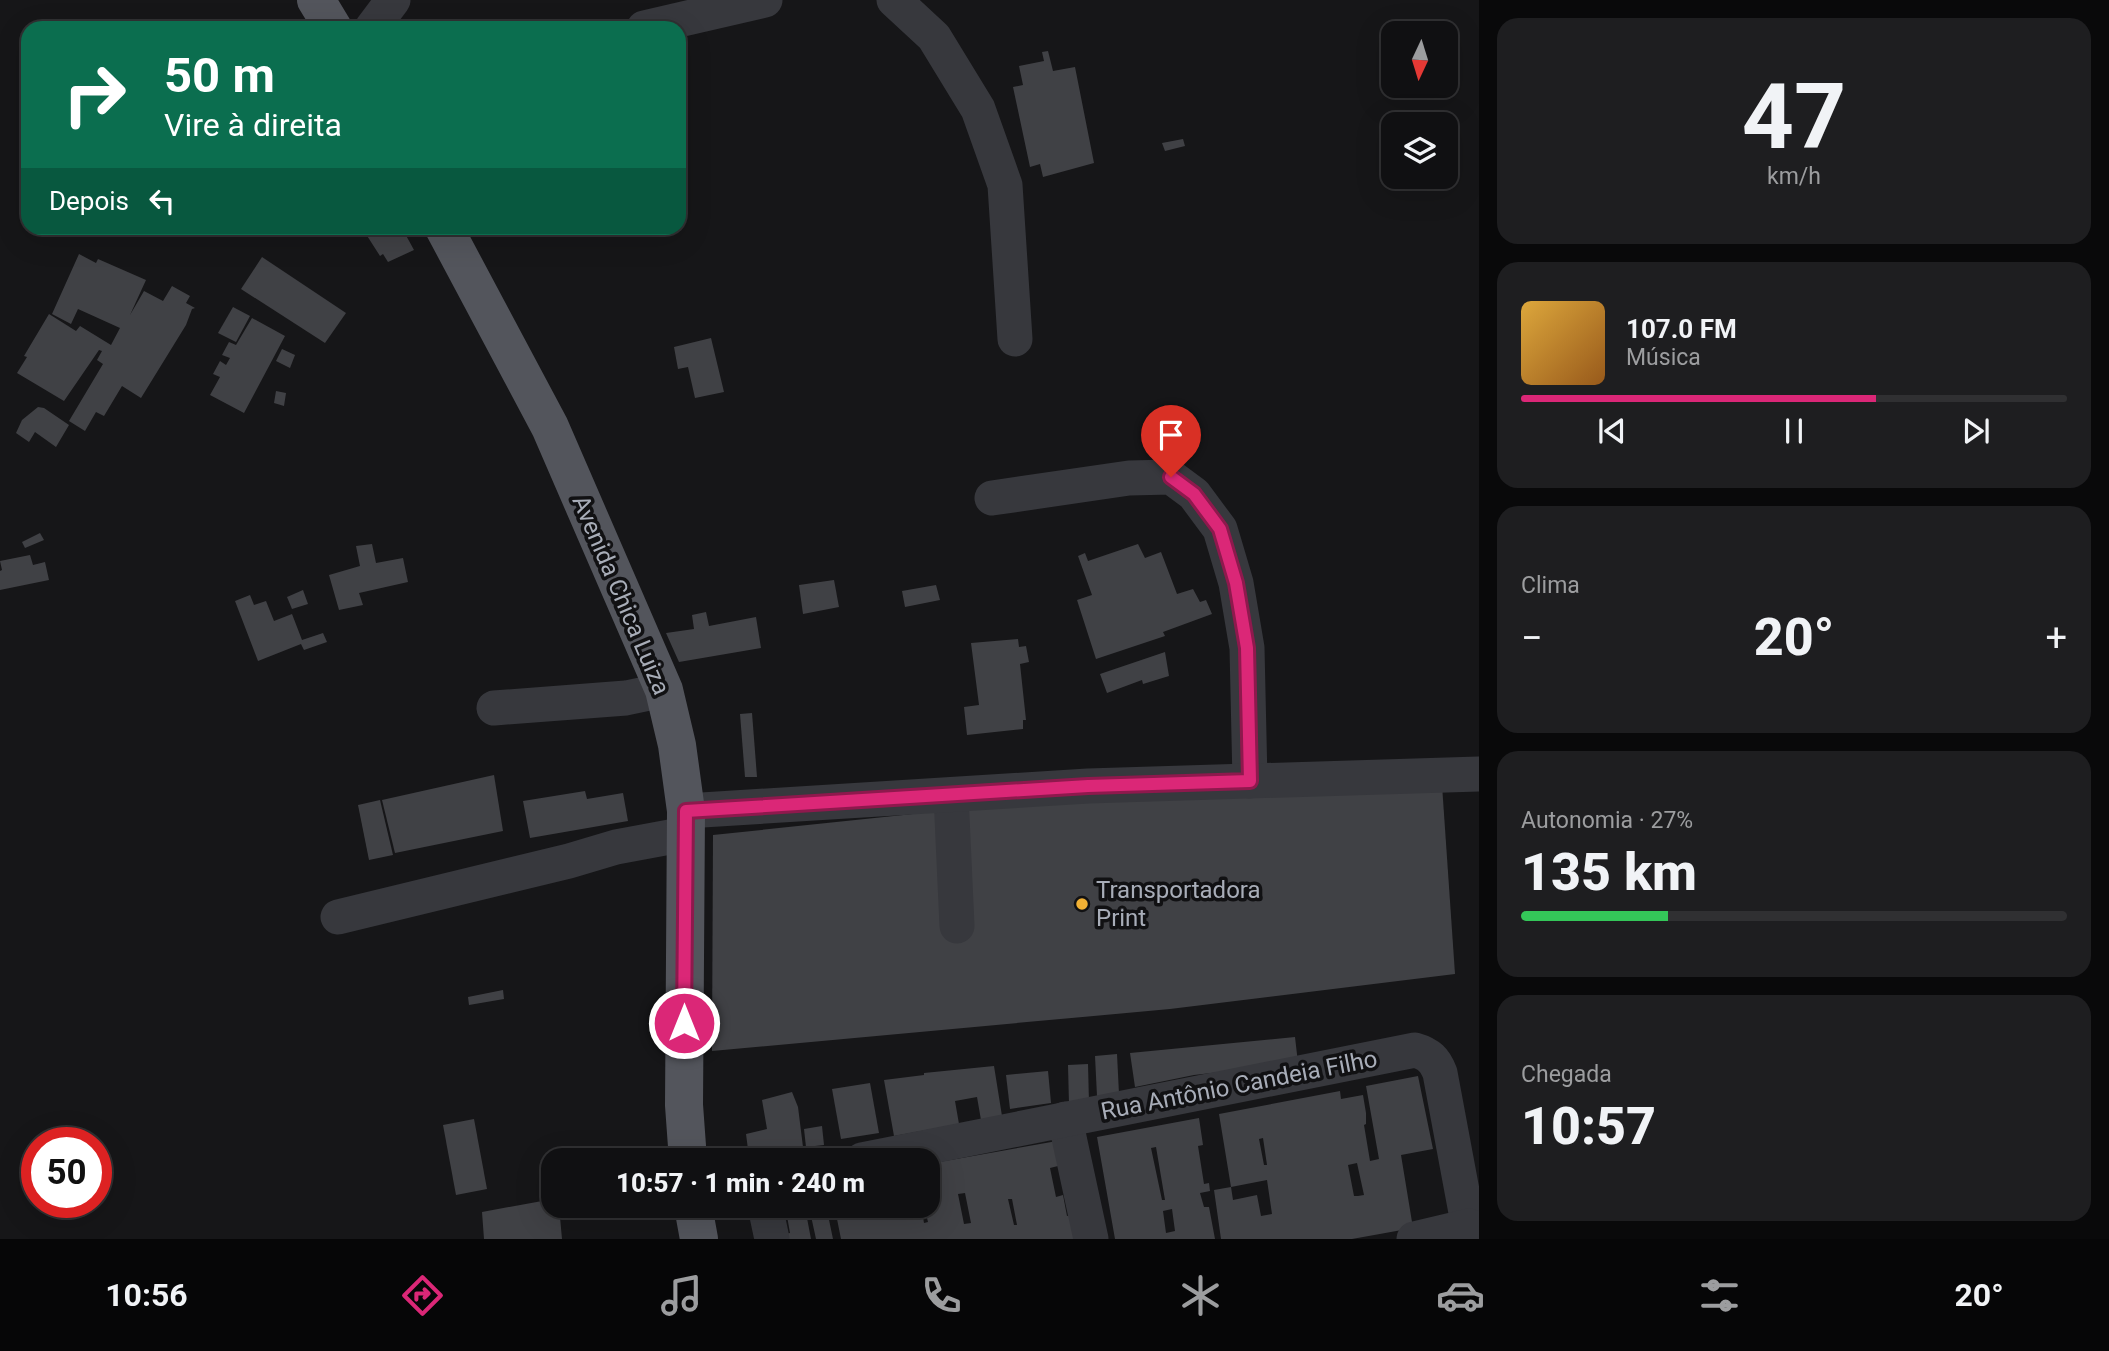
<!DOCTYPE html>
<html lang="pt">
<head>
<meta charset="utf-8">
<style>
	body { margin:0; font-family:Roboto,sans-serif; background:#1e1e20; color:#f1f3f6; height:100vh; display:flex; flex-direction:column; font-size:26px; white-space:nowrap }
	* { box-sizing:border-box; margin:0 }
	p { font-size:23px; color:#9c9d9f }
	.icon { flex:none; width:38px; height:38px; fill:none; stroke:currentColor; stroke-width:2; stroke-linecap:round; stroke-linejoin:round }
	.map { position:relative; flex:1; overflow:hidden }
	.panel { display:flex; flex-direction:column; gap:18px; padding:18px; background:#09090a; width:630px }
	.panel>* { flex:none }
	.hud { position:absolute; left:21px; top:21px; width:665px; height:214px; border-radius:21px; box-shadow:0 7px 28px #0002,0 0 0 2px #303032; background:#0b6e4f; color:#fff; overflow:hidden }
	.needle { width:46px; rotate:184deg }
	.buttons { position:absolute; left:1381px; top:21px; display:grid; gap:14px }
	.buttons a { display:grid; place-items:center; width:77px; height:77px; border-radius:14px; background:#101012; box-shadow:0 7px 28px #0002,0 0 0 2px #303032; font-size:35px }
	.speed { position:absolute; left:21px; top:1127px; display:flex; gap:14px; font-size:35px; font-weight:700; text-align:center }
	.speed>* { display:grid; place-content:center; width:91px; height:91px; border-radius:50%; background:#101012; box-shadow:0 7px 28px #0002,0 0 0 2px #303032; line-height:1 }
	.speed .limit { border:10px solid #d22; background:#fff; color:#111 }
	.pin { position:absolute; display:grid; place-items:center; width:60px; height:60px; color:#fff; margin:-72px -30px; border-radius:50% 50% 50% 0; rotate:-45deg; box-shadow:0 0 7px #0007 }
	.pin .icon { rotate:45deg }
	.me { position:absolute; width:77px; margin:-38px; rotate:0deg; stroke-linejoin:round; filter:drop-shadow(0 0 5px #0008) }
	.turn { display:flex; align-items:center; gap:24px; height:147px; padding:0 28px; font-size:32px }
	.turn .icon { width:91px; height:91px; stroke-width:2.5 }
	.turn b { display:block; font-size:49px; line-height:60px }
	.then { display:flex; align-items:center; height:66px; padding:0 28px; background:#0003; gap:14px; font-size:26px }
	.big { font-size:52px; font-weight:800; line-height:1.1 }
	.panel .tile { flex:1; display:flex; flex-direction:column; justify-content:center; gap:10px; min-width:0; padding:0 24px; border-radius:21px; background:#1e1e20 }
	.panel .dial { align-items:center; gap:0 }
	.dial b { font-size:91px; line-height:1 }
	.song { display:flex; align-items:center; gap:21px }
	.cover { width:84px; height:84px; border-radius:10px; background:linear-gradient(135deg,hsl(40 70% 55%),hsl(30 70% 35%)) }
	.played { height:7px; border-radius:4px; background:linear-gradient(90deg,#db2777 65%,#303032 65%) }
	.keys { display:flex; justify-content:space-around; direction:ltr }
	.heat { display:flex; justify-content:space-between; align-items:center; font-size:38px; direction:ltr }
	.charge { height:10px; border-radius:5px; background:linear-gradient(90deg,#34c759 27%,#303032 0) }
	.trip { position:absolute; left:541px; top:1148px; width:399px; height:70px; border-radius:21px; background:#101012; box-shadow:0 7px 28px #0002,0 0 0 2px #303032; font-weight:800; line-height:70px; text-align:center }
	.menu { display:flex; height:112px; justify-content:space-around; align-items:center; background:#060607; color:#9c9d9f }
	.menu .icon { width:49px; height:49px }
	.menu .active { color:#db2777 }
	.menu b { font-size:32px; color:#f1f3f6 }
	main { display:flex; flex:1; min-height:0 }
	.map>svg:first-child { display:block }
	.building { fill:#404145; fill-rule:evenodd }
	.lines { fill:none; stroke-linecap:round; stroke-linejoin:round }
	.minor { stroke:#37383d; stroke-width:35 }
	.major { stroke:#53555c; stroke-width:38 }
	.route-casing { stroke:#8e194d; stroke-width:18 }
	.route { stroke:#db2777; stroke-width:12 }
	.poi-dot { fill:#f2b134; stroke:#111113; stroke-width:2.5 }
	.labels { text-anchor:middle; stroke-width:7; stroke-linejoin:round; paint-order:stroke }
	.street-label { font-size:24px; fill:#a8adb8; stroke:#111113 }
	.poi-label { font-size:24px; fill:#a8adb8; stroke:#111113; text-anchor:start }
</style>
</head>
<body>
<main>
<div class="map">
<svg width="1479" height="1239" viewBox="0 0 1479 1239">
	<rect width="100%" height="100%" fill="#161618"/>
	<g class="building">
		<polygon points="1048,51 1053,71 1075,67 1094,163 1043,177 1040,164 1030,167 1013,87 1023,85 1019,66 1044,61 1042,52"/>
		<polygon points="1183,139 1185,146 1165,151 1162,143"/>
		<polygon points="371,228 402,228 414,250 388,262 383,254 380,256 364,231"/>
		<polygon points="79,254 96,263 98,259 146,280 130,315 144,291 163,301 172,286 190,296 186,303 195,308 192,309 186,325 141,398 122,386 104,416 96,412 85,431 69,421 103,364 97,360 102,351 99,350 64,401 17,373 27,357 24,356 49,314 76,331 80,326 111,345 120,328 78,309 71,324 52,314"/>
		<polygon points="262,257 346,313 325,343 241,289"/>
		<polygon points="233,307 250,316 236,342 218,333"/>
		<polygon points="252,318 285,336 244,413 210,395 220,377 213,374 220,361 226,365 230,358 222,355 229,342 236,345"/>
		<polygon points="711,338 724,392 695,398 688,367 678,369 674,347"/>
		<polygon points="282,349 295,355 290,368 276,361"/>
		<polygon points="276,391 286,393 284,406 274,403"/>
		<polygon points="38,407 44,408 69,425 56,447 35,432 29,442 16,433 22,420"/>
		<polygon points="40,533 44,540 25,548 22,542"/>
		<polygon points="372,544 376,563 403,558 408,582 359,593 363,605 339,610 329,575 360,566 356,546"/>
		<polygon points="1138,544 1145,558 1161,552 1177,594 1193,589 1200,602 1206,600 1212,614 1163,632 1165,636 1096,659 1077,600 1092,595 1078,556 1085,553 1088,561"/>
		<polygon points="30,555 33,565 45,562 49,580 0,590 0,571 2,570 0,561"/>
		<polygon points="834,580 839,607 803,614 799,585"/>
		<polygon points="936,585 940,600 905,607 902,591"/>
		<polygon points="303,590 308,604 292,609 287,597"/>
		<polygon points="250,595 254,605 266,601 274,621 292,614 302,640 323,633 327,642 304,650 301,644 258,661 235,601"/>
		<polygon points="706,612 709,626 756,617 761,648 679,662 666,633 694,629 692,615"/>
		<polygon points="1018,639 1019,647 1026,646 1029,662 1020,664 1026,720 1023,720 1023,729 967,735 964,707 979,705 971,643"/>
		<polygon points="1165,652 1169,676 1143,684 1142,680 1107,693 1100,674"/>
		<polygon points="752,713 757,777 745,777 740,714"/>
		<polygon points="494,775 503,831 395,853 382,800"/>
		<polygon points="1442,785 1455,974 1170,1009 712,1051 713,835 1074,797"/>
		<polygon points="585,791 587,799 623,793 628,821 530,838 523,801"/>
		<polygon points="380,800 393,855 369,860 358,805"/>
		<polygon points="503,990 504,999 469,1005 468,997"/>
		<polygon points="1295,1037 1298,1063 1194,1075 1135,1087 1130,1053"/>
		<polygon points="1117,1054 1119,1094 1097,1096 1095,1056"/>
		<polygon points="1088,1064 1089,1103 1069,1104 1068,1065"/>
		<polygon points="994,1066 1002,1116 981,1120 977,1097 955,1101 959,1124 894,1136 884,1080 924,1075 924,1073"/>
		<polygon points="1048,1071 1051,1103 1010,1109 1006,1075"/>
		<path d="M1418,1076L1433,1149L1401,1155L1413,1228L1352,1239H1221L1214,1190L1231,1187L1233,1200L1257,1195L1261,1216L1272,1214L1267,1180L1231,1187L1219,1114L1340,1091L1341,1099L1363,1095L1366,1113V1124L1364,1125L1370,1161L1379,1159L1366,1086ZM1263,1138L1267,1165H1264L1259,1139ZM1357,1163L1364,1195L1358,1196H1354L1348,1165Z"/>
		<polygon points="870,1083 879,1133 841,1139 832,1089"/>
		<polygon points="792,1092 798,1107 803,1147 749,1157 746,1134 767,1129 762,1100"/>
		<path d="M1199,1118L1203,1145L1198,1146L1204,1184L1209,1183L1210,1191L1200,1193L1204,1207H1209L1215,1239H1115L1097,1137ZM1156,1147L1165,1200H1162L1151,1148ZM1172,1209L1175,1231L1166,1233L1163,1211Z"/>
		<polygon points="474,1119 487,1189 456,1195 443,1125"/>
		<polygon points="822,1126 824,1145 806,1147 804,1129"/>
		<path d="M1057,1141L1062,1165L1050,1168L1056,1197L1063,1195L1067,1216L1071,1215L1076,1239H841L836,1214L828,1215L833,1239H816L811,1216L807,1218L811,1239H787L785,1234L790,1233L787,1216H782L780,1206H921L924,1223L928,1222L924,1206H928V1164ZM965,1193L971,1223L964,1224L958,1194ZM1008,1199H1012L1017,1225H1014Z"/>
		<polygon points="553,1199 553,1206 559,1206 562,1239 484,1239 482,1212"/>
	</g>
	<g class="lines">
		<g class="minor">
			<polyline points="894,0 934,37 978,109 1005,185 1015,339"/>
			<polyline points="372,28 393,0"/>
			<polyline points="644,28 765,0"/>
			<polyline points="992,498 1129,478 1171,477 1194,494 1220,529 1236,583 1247,648 1250,781"/>
			<polyline points="494,708 626,698 664,690"/>
			<polyline points="951,795 957,926"/>
			<polyline points="686,811 1088,786 1479,774"/>
			<polyline points="338,917 569,861 616,847 686,834"/>
			<polyline points="1065,1119 1091,1239"/>
			<path d="M862,1160L1415,1050C1429,1054 1435,1060 1440,1073L1471,1239"/>
			<polyline points="765,1206 772,1239"/>
			<polyline points="1414,1239 1469,1226"/>
		</g>
		<g class="major">
			<polyline points="316,0 333,28"/>
			<polyline points="444,228 550,427 664,690 677,745 686,811 684,1105 688,1160"/>
			<polyline points="693,1206 699,1239"/>
		</g>
	</g>
	<g class="lines">
		<g class="route-casing">
			<polyline id="route" points="684,1023 686,811 1088,786 1250,781 1247,648 1236,583 1220,529 1194,494 1171,477"/>
		</g>
		<use href="#route" class="route"/>
	</g>
	<circle class="poi-dot" cx="1082" cy="904" r="7"/>
	<g class="labels">
		<g class="street-label">
			<text transform="translate(621 595) rotate(67)" y="8">Avenida Chica Luiza</text>
			<text transform="translate(1239 1085) rotate(-11)" y="8">Rua Antônio Candeia Filho</text>
		</g>
		<g class="poi-label">
			<text x="1096" y="898">Transportadora<tspan x="1096" dy="28">Print</tspan></text>
		</g>
	</g>
</svg>
<div class="buttons">
<a><svg class="needle" viewBox="-14 -14 28 28"><path d="M0-13l5 13h-10z" fill="#e53935"/><path d="M0 13l5-13h-10z" fill="#9c9d9f"/></svg></a>
<a><svg class="icon" aria-label="layers" viewBox="0 0 24 24"><path d="M12 4l9 5-9 5-9-5zM3 14l9 5 9-5"/></svg></a>
</div>
<div class="speed"><div class="limit">50</div></div>
<div class="pin" style="left:1171px;top:477px;background:#d93025"><svg class="icon" aria-label="arrive" viewBox="0 0 24 24"><path d="M6 21V4h12l-3 4 3 4H6"/></svg></div>
<svg class="me" style="left:684px;top:1023px" viewBox="-20 -20 40 40"><circle r="17" fill="#db2777" stroke="#fff" stroke-width="3"/><path d="M0-11L8 9 0 5-8 9z" fill="#fff"/></svg>
<div class="trip">10:57 · 1 min · 240 m</div>
<div class="hud">
<div class="turn"><svg class="icon" aria-label="right" viewBox="0 0 24 24"><path d="M7 20v-9h11M14 6l5 5-5 5"/></svg><div><b>50 m</b>Vire à direita</div></div>
<div class="then">Depois<svg class="icon" aria-label="left" viewBox="0 0 24 24"><path d="M17 20v-9H6M10 6l-5 5 5 5"/></svg></div>
</div>
</div>
<section class="panel">
<div class="tile dial"><b>47</b><p>km/h</p></div>
<div class="tile">
<div class="song"><i class="cover"></i><div><b>107.0 FM</b><p>Música</p></div></div>
<div class="played"></div>
<div class="keys"><svg class="icon" aria-label="previous" viewBox="0 0 24 24"><path d="M18 5L8 12l10 7zM5 5v14"/></svg><svg class="icon" aria-label="pause" viewBox="0 0 24 24"><path d="M8 5v14M16 5v14"/></svg><svg class="icon" aria-label="next" viewBox="0 0 24 24"><path d="M6 5l10 7-10 7zM19 5v14"/></svg></div>
</div>
<div class="tile"><p>Clima</p>
<div class="heat"><a>−</a><b class="big">20°</b><a>+</a></div>
</div>
<div class="tile"><p>Autonomia · 27%</p><b class="big">135 km</b><div class="charge"></div></div>
<div class="tile"><p>Chegada</p><b class="big">10:57</b></div>
</section>
</main>
<nav class="menu">
<b>10:56</b>
<svg class="icon active" aria-label="directions" viewBox="0 0 24 24"><path d="M12 3l9 9-9 9-9-9zM9 14v-3h6M13 9l2 2-2 2"/></svg>
<svg class="icon" aria-label="music" viewBox="0 0 24 24"><path d="M9 18V5l10-2v13"/><circle cx="6" cy="18" r="3"/><circle cx="16" cy="16" r="3"/></svg>
<svg class="icon" aria-label="phone" viewBox="0 0 24 24"><path d="M5 4h4l2 5-3 2q2 4 5 5l2-3 5 2v4C11 20 4 13 5 4z"/></svg>
<svg class="icon" aria-label="climate" viewBox="0 0 24 24"><path d="M12 3v18M4 7l16 10M4 17L20 7"/></svg>
<svg class="icon" aria-label="car" viewBox="0 0 24 24"><path d="M5 17H2v-5l4-1 3-4h7l3 4 3 1v5h-3M9 17h6M6 11h13"/><circle cx="7" cy="17" r="2"/><circle cx="17" cy="17" r="2"/></svg>
<svg class="icon" aria-label="filters" viewBox="0 0 24 24"><path d="M4 7h16M4 17h16"/><circle cx="9" cy="7" r="2"/><circle cx="15" cy="17" r="2"/></svg>
<b>20°</b>
</nav>
</body>
</html>
